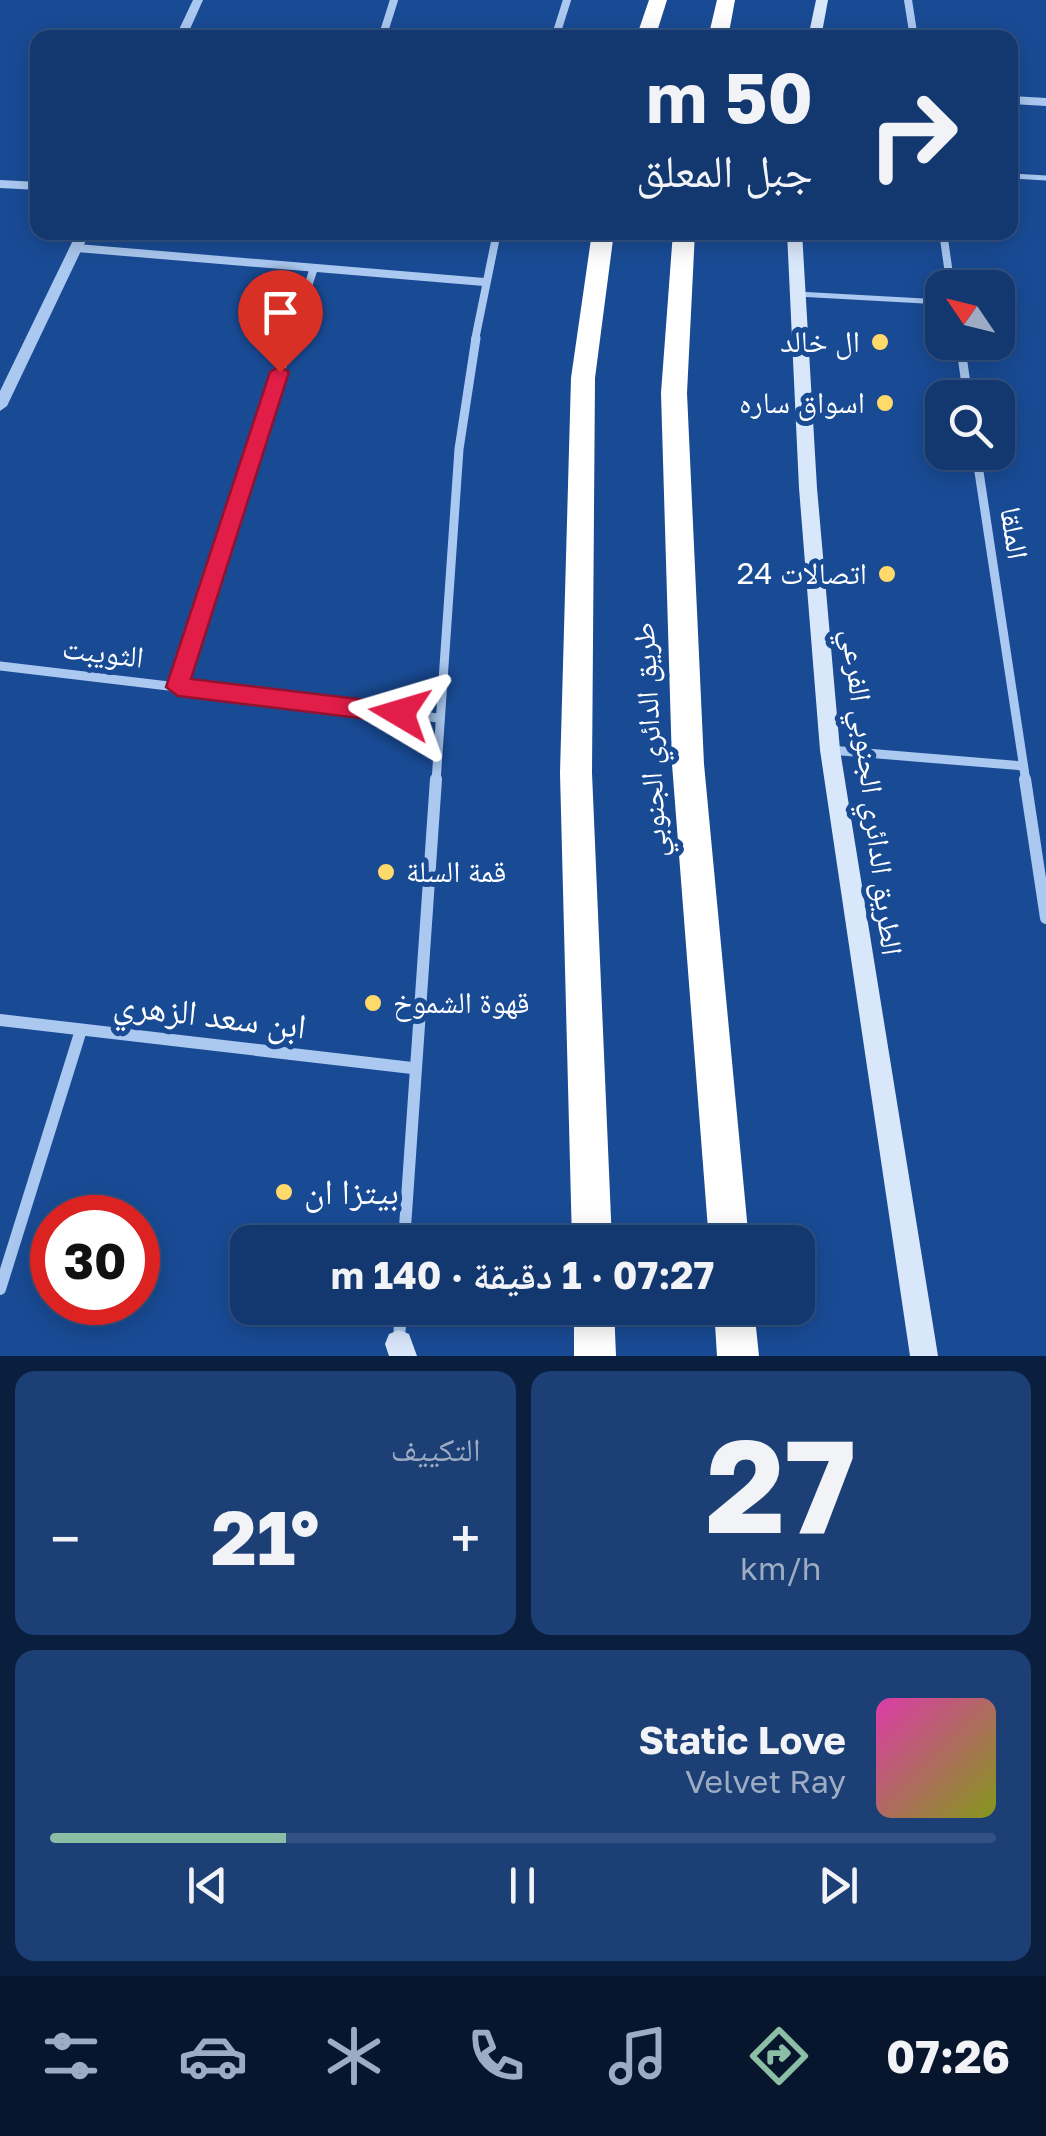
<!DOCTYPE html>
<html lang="ar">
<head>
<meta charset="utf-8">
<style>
	body { margin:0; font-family:"Golos Text","Noto Naskh Arabic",sans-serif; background:#1c3f75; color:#f1f3f6; direction:rtl; height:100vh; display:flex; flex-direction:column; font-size:38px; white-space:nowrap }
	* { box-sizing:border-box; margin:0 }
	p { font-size:32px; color:#9dacc3 }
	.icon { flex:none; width:55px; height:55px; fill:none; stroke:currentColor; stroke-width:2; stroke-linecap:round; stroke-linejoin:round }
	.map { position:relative; height:1356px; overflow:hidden; direction:ltr }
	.drawer { display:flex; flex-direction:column; gap:15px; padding:15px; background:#0a1f3e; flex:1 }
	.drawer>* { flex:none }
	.guide { position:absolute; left:30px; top:30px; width:988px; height:210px; border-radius:20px; box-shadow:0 5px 25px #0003,0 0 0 2px #325283; direction:rtl; background:#133870; color:#f1f3f6; overflow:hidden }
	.needle { width:65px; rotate:305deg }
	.buttons { position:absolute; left:925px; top:270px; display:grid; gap:20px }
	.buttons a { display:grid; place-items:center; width:90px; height:90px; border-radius:20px; background:#133870; box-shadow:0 5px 25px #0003,0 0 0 2px #325283; font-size:50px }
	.speed { position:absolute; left:30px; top:1195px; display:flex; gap:20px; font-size:50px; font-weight:700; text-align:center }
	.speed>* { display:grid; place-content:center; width:130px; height:130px; border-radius:50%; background:#133870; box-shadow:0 5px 25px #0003,0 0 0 2px #325283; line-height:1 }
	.speed .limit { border:15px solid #d22; background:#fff; color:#111 }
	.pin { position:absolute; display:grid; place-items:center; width:85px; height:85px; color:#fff; margin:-102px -42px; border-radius:50% 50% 50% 0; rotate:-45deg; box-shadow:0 0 10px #0007 }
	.pin .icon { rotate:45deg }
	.me { position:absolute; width:110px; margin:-55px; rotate:277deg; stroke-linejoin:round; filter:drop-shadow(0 0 8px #0008) }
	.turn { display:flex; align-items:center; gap:35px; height:210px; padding:0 40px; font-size:45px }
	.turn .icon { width:130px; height:130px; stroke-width:2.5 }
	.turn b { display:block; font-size:70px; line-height:85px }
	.big { font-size:75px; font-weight:700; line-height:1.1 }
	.drawer .tile { flex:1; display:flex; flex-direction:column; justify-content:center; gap:15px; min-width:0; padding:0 35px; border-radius:20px; background:#1c3f75 }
	.drawer .dial { align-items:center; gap:0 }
	.dial b { font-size:130px; line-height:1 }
	.song { display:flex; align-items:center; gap:30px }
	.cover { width:120px; height:120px; border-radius:15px; background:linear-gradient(135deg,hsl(320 70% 55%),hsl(70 70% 35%)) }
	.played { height:10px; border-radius:5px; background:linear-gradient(90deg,#8abfa5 25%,#325283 25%) }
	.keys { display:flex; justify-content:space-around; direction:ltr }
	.heat { display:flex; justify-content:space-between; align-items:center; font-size:55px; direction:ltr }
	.drawer .tiles { flex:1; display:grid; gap:15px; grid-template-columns:1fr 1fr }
	.tile:last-child { grid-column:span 2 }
	.trip { position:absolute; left:230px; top:1225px; width:585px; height:100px; border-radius:20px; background:#133870; box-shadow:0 5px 25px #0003,0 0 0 2px #325283; font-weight:700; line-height:100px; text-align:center; direction:rtl }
	.menu { display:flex; height:160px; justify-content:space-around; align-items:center; background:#08162d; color:#9dacc3 }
	.menu .icon { width:70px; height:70px }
	.menu .selected { color:#8abfa5 }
	.menu b { font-size:45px; color:#f1f3f6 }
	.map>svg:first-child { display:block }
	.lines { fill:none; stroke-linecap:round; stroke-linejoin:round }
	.service { stroke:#abc8f0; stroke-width:5 }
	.minor-far2 { stroke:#abc8f0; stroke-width:8 }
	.minor-far1 { stroke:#abc8f0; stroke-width:9 }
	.minor { stroke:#abc8f0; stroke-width:12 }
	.tertiary { fill:#abc8f0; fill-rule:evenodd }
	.secondary { fill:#d9e7fb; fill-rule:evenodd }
	.motorway { fill:#fff; fill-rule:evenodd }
	.route { fill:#e11d48; stroke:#92132f; stroke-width:2.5 }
	.poi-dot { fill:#ffd96a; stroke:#194b95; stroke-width:4 }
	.labels { text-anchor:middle; stroke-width:10; stroke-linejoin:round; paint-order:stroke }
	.poi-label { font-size:30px; fill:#fff; stroke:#194b95; text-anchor:end }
	.street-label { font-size:30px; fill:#fff; stroke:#194b95 }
	.near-street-label { font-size:35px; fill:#fff; stroke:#194b95 }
	.near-poi-label { font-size:35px; fill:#fff; stroke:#194b95; text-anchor:start }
</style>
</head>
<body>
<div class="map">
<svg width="1046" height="1356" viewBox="0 0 1046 1356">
	<rect width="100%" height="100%" fill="#194b95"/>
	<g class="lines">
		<g class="service">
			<polyline points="1010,176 1046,178"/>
			<polyline points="797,294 942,302"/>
		</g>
		<g class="minor-far2">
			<polyline points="908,0 914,38"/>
			<polyline points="382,38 394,0"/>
			<polyline points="555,38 567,0"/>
			<polyline points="1010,100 1046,102"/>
			<polyline points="0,184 38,186"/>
			<polyline points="943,232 951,288"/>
			<polyline points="77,248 484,282"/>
			<polyline points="290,340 314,268"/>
			<polyline points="475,340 497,232"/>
		</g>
		<g class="minor-far1">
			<polyline points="960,342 968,398"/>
			<polyline points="976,452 1026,782"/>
			<polyline points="0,666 438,718"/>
			<polyline points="177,687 291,338"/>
			<polyline points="830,750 1023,766"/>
			<polyline points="436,782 459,449 476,338"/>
		</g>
		<g class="minor">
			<polyline points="1025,779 1046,918"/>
			<polyline points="0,1020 412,1068"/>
			<polyline points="404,1242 436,779"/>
			<polyline points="0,1289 81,1030"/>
			<polyline points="398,1356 401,1308"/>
		</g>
		<g class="tertiary">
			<polygon points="193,0 203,0 186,38 175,38"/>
			<polygon points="77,232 90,232 7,406 0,411 0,391"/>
		</g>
		<g class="secondary">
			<polygon points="816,0 828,0 821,38 808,38"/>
			<polygon points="787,232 802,232 817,488 840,750 938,1356 910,1356 820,750 799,488"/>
			<polygon points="399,1330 409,1334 417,1356 389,1356 385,1344 389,1334"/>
		</g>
		<g class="motorway">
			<polygon points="649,0 667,0 655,38 636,38"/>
			<polygon points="717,0 735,0 728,38 708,38"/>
			<polygon points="592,232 614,232 595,378 592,773 612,1242 572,1242 560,773 571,378"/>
			<polygon points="673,232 695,232 687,393 704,764 749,1242 709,1242 672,764 661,393"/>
			<polygon points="574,1308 614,1308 616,1356 574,1356"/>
			<polygon points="714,1308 754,1308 759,1356 717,1356"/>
		</g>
	</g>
	<polygon class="route" points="280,366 289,372 191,679 400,704 409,706 409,720 400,723 178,696 166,687 270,372"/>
	<g class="poi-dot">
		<circle cx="880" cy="342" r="10"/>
		<circle cx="885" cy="403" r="10"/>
		<circle cx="887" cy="574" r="10"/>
		<circle cx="386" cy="872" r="10"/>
		<circle cx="373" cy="1003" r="10"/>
		<circle cx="284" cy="1192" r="10"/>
	</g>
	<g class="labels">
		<g class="poi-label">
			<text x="860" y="352">ال خالد</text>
			<text x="865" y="413">اسواق ساره</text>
			<text x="867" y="584">اتصالات 24</text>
			<text x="406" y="882" text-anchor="start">قمة السلة</text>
			<text x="393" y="1013" text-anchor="start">قهوة الشموخ</text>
		</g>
		<g class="street-label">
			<text transform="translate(1014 533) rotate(81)" y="10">الملقا</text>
			<text transform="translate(103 653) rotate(7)" y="10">الثويبت</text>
			<text transform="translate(650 740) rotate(-93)" y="10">طريق الدائري الجنوبي</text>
			<text transform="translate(872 792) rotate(83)" y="10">الطريق الدائري الجنوبي الفرعي</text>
		</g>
		<g class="near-street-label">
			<text transform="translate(210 1015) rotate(7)" y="12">ابن سعد الزهري</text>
		</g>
		<g class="near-poi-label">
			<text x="304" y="1204">بيتزا ان</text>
		</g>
	</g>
</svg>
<div class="buttons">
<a><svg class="needle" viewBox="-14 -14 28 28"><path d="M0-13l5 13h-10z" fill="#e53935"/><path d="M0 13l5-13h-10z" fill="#9dacc3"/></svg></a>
<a><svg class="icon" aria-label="search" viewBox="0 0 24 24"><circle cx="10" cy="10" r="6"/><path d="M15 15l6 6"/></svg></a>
</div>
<div class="speed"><div class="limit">30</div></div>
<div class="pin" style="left:280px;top:372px;background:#d93025"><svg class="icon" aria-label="arrive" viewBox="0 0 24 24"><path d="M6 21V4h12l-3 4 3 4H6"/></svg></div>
<svg class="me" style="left:400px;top:713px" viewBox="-20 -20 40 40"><path d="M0-17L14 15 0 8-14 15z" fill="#e11d48" stroke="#fff" stroke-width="4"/></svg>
<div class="trip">07:27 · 1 دقيقة · 140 m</div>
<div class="guide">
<div class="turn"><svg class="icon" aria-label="right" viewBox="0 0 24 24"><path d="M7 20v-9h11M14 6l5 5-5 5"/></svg><div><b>50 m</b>جبل المعلق</div></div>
</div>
</div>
<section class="drawer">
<div class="tiles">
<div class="tile dial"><b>27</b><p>km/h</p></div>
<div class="tile"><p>التكييف</p>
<div class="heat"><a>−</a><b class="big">21°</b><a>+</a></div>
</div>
<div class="tile">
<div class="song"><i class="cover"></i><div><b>Static Love</b><p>Velvet Ray</p></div></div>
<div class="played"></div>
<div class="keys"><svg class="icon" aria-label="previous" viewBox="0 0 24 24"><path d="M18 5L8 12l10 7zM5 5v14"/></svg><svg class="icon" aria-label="pause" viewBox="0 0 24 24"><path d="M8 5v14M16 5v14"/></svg><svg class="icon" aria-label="next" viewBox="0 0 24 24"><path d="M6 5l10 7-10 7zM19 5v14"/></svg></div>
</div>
</div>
</section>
<nav class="menu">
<b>07:26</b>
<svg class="icon selected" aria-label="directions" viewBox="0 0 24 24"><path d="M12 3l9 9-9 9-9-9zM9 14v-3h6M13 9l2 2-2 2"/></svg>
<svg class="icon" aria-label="music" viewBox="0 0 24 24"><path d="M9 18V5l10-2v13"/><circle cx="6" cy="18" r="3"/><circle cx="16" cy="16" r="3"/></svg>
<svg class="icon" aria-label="phone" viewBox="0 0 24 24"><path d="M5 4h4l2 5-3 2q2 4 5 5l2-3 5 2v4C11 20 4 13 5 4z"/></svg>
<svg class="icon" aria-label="climate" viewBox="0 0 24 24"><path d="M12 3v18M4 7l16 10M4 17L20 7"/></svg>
<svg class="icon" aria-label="car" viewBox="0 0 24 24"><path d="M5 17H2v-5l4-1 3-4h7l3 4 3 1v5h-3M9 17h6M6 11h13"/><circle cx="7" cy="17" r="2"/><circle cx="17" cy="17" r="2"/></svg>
<svg class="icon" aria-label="filters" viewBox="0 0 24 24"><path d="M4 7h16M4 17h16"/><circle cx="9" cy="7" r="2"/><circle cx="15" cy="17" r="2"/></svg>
</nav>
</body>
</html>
